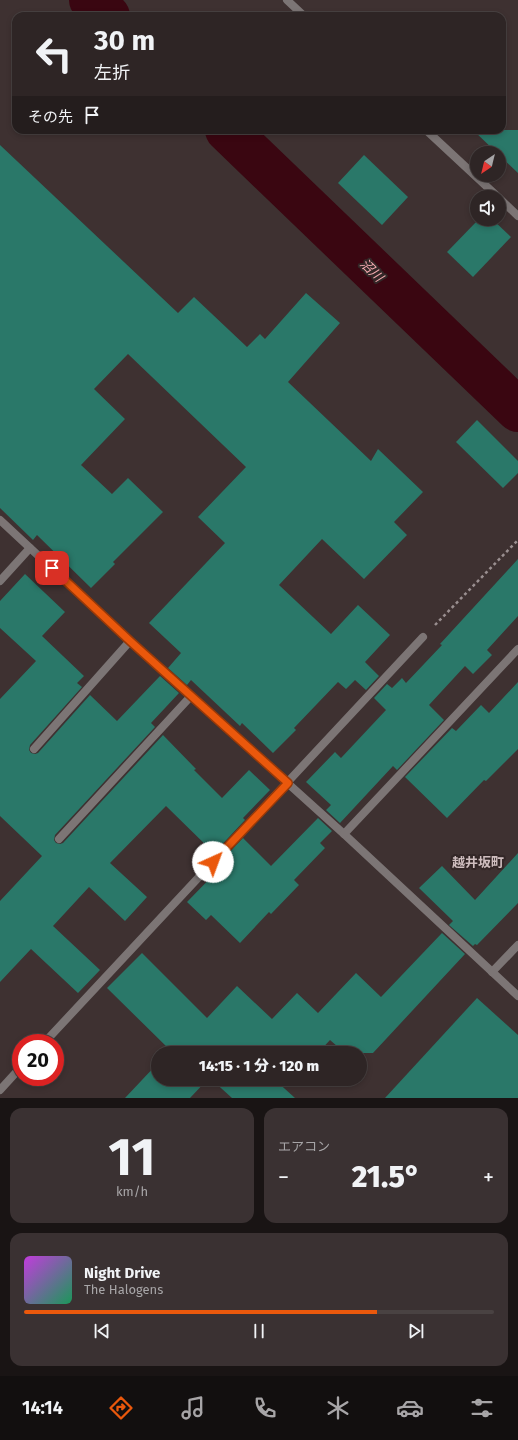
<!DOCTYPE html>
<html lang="ja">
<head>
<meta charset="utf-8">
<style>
	body { margin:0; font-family:"Fira Sans","Noto Sans JP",sans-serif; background:#3a3132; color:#f1f3f6; height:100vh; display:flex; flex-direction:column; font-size:15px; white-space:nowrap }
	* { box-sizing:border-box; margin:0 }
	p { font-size:13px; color:#a7a5a7 }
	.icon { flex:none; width:22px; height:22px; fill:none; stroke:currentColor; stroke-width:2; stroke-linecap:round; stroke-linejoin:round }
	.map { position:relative; height:1098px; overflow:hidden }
	.panel { display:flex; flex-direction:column; gap:10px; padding:10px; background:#191414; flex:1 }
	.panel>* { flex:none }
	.guide { position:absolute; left:12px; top:12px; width:494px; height:122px; border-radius:12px; box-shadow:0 2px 6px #0003,0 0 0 1px #494242; background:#2e2525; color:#f1f3f6; overflow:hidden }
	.needle { width:26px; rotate:215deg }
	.controls { position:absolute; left:470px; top:146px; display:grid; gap:8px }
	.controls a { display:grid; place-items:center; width:36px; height:36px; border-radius:50%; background:#2e2525; box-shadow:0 2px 6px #0003,0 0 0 1px #494242; font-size:20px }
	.speed { position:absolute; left:12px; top:1034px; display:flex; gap:8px; font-size:20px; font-weight:700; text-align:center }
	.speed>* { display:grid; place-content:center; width:52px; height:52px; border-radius:50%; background:#2e2525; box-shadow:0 2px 6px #0003,0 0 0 1px #494242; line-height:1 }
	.speed .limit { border:6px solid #d22; background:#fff; color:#111 }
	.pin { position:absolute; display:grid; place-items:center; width:34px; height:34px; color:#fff; margin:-17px; border-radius:8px; box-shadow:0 2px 6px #0006 }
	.me { position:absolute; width:44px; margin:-22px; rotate:43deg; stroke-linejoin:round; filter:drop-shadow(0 0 3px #0008) }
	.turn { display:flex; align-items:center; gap:14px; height:84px; padding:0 16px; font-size:18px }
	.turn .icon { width:52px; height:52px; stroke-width:2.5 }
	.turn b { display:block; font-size:28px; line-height:34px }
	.then { display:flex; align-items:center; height:38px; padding:0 16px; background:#0003; gap:8px; font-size:15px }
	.big { font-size:30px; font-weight:800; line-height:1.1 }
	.panel .widget { flex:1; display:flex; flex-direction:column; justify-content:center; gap:6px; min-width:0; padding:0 14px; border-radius:12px; background:#3a3132 }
	.panel .dial { align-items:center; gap:0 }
	.dial b { font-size:52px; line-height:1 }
	.song { display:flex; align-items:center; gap:12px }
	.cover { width:48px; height:48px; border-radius:6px; background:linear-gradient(135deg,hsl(290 70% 55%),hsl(150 70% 35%)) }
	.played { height:4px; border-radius:2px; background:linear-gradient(90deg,#ea580c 75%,#494242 75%) }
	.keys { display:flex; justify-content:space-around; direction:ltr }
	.heat { display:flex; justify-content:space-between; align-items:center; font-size:22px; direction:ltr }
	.panel .tiles { flex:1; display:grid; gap:10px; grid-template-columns:1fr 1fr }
	.widget:last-child { grid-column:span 2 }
	.trip { position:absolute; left:151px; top:1046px; width:216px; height:40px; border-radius:20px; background:#2e2525; box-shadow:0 2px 6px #0003,0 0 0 1px #494242; font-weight:800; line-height:40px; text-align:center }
	.menu { display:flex; height:64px; justify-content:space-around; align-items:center; background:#120f0f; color:#a7a5a7 }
	.menu .icon { width:28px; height:28px }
	.menu .active { color:#ea580c }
	.menu b { font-size:18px; color:#f1f3f6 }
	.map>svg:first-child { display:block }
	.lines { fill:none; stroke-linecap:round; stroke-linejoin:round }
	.river { stroke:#3a0611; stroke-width:44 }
	.building { fill:#2a7869 }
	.path { stroke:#9a8f90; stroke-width:2.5; stroke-dasharray:3 3; stroke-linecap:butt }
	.lane { stroke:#7c7575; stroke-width:8 }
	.route-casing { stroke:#983908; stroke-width:10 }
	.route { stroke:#ea580c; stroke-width:7 }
	.labels { text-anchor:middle; stroke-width:4; stroke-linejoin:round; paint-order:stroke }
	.water-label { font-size:13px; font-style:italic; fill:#f6acb1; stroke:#332727 }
	.neighbourhood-label { font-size:13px; font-weight:bold; fill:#cfbebf; stroke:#332727 }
</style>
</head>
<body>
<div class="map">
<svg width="518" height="1098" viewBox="0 0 518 1098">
	<rect width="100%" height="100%" fill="#3e3131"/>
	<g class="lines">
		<g class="river">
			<polyline points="91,0 108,16"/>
			<polyline points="227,130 518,410"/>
		</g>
	</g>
	<g class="building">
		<polygon points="473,130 518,130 518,173 499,155 499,153 497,153"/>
		<polygon points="0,145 178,313 194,297 247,347 260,334 265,339 306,293 340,323 288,382 371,461 378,449 423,492 394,522 407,535 364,579 322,539 279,585 331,634 358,605 390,635 365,662 379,676 366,690 355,680 346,689 338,682 294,728 296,730 273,753 242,723 240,726 191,680 187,685 168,668 181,653 149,623 225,543 198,517 246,467 128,354 94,389 125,419 81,465 112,494 128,478 163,512 113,562 115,564 91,588 37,535 33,540 0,508"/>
		<polygon points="364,155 408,197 382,225 338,183"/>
		<polygon points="479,219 492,219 511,237 473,277 447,252"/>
		<polygon points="477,420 518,461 518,473 503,488 456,442"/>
		<polygon points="518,559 518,616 487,650 492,655 473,674 465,666 429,705 444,720 397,770 393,766 340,823 326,810 331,805 306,782 335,752 341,758 386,710 374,698 387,684 392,688 402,678 406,683 442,645 440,644"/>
		<polygon points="25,574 65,612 42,636 84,676 77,683 82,687 30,745 29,750 31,753 35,754 38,753 90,695 117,721 160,676 179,693 151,723 155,727 55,835 54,840 56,843 60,844 63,843 163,735 196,769 194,770 222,798 249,770 270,790 243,818 245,820 214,853 166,806 110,863 147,897 125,921 89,887 53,926 100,970 78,993 31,949 0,982 0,901 42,856 0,816 0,699 36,661 0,628 0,601"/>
		<polygon points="518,682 518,749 486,781 484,780 447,818 405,777 452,728 456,731 481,705 489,713"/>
		<polygon points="318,818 332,831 320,843 325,848 294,880 299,885 271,914 269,912 240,943 211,915 206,920 187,902 225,863 222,860 243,838 271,866"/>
		<polygon points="518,853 518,903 477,945 475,944 473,946 449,925 453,921 419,888 442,866 475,900"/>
		<polygon points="442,933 465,954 373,1053 345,1053 330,1040 318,1053 167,1053 170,1050 107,988 142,953 207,1018 237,986 272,1019 297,993 318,1013 356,973 381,997"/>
		<polygon points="477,998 518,1035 518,1098 385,1098"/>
		<polygon points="158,1063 158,1079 208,1079 190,1098 125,1098"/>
		<polygon points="211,1079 274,1079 295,1098 232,1098"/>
	</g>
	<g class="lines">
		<polyline class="path" points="435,625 518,540"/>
		<g class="lane">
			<polyline points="287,0 304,16"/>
			<polyline points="426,130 498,197"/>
			<polyline points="499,198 518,216"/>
			<polyline points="0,520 130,641 344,834 518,996"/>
			<polyline points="0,581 30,548"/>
			<polyline points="34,749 130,641"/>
			<polyline points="344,834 518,649"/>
			<polyline points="59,839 191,696"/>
			<polyline points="492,972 518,945"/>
			<polyline points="44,1043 423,637"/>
			<polyline points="0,1090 21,1067"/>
		</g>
	</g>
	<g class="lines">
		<g class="route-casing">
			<polyline id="route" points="52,568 130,641 288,783 213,862"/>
		</g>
		<use href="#route" class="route"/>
	</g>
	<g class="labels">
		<g class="water-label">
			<text transform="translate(372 270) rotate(44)" y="5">沼川</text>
		</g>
		<g class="neighbourhood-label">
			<text x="478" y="867">越井坂町</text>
		</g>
	</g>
</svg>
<div class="controls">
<a><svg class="needle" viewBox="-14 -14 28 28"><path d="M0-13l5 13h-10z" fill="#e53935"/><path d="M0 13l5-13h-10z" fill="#a7a5a7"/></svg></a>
<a><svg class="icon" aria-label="sound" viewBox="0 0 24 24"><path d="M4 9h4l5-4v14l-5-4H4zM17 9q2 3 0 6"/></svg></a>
</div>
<div class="speed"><div class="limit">20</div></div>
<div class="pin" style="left:52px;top:568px;background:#d93025"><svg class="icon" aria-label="arrive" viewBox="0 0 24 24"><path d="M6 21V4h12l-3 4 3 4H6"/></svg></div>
<svg class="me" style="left:213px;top:862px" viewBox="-20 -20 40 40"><circle r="19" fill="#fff"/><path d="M0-13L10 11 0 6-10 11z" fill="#ea580c"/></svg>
<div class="trip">14:15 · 1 分 · 120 m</div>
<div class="guide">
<div class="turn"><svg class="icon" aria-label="left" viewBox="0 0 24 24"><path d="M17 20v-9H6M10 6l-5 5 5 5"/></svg><div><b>30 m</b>左折</div></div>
<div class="then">その先<svg class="icon" aria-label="arrive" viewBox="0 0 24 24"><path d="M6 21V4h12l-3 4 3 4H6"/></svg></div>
</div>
</div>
<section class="panel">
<div class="tiles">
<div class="widget dial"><b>11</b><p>km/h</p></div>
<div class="widget"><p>エアコン</p>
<div class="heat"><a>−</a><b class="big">21.5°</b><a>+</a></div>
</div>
<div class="widget">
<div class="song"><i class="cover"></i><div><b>Night Drive</b><p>The Halogens</p></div></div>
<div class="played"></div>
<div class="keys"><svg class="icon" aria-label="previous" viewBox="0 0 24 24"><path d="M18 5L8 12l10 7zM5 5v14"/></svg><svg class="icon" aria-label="pause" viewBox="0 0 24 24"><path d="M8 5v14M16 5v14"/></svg><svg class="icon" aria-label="next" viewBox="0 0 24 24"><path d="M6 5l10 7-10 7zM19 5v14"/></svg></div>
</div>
</div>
</section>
<nav class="menu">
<b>14:14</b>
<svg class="icon active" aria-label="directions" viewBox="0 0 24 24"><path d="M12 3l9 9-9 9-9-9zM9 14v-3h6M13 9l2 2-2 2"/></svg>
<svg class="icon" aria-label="music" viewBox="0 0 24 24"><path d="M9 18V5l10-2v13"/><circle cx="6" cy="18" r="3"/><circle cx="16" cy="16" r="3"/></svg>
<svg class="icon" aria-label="phone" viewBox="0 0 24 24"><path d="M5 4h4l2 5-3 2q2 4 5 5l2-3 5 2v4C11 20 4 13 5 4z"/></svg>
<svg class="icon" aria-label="climate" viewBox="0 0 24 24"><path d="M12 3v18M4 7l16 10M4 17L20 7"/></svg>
<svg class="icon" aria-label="car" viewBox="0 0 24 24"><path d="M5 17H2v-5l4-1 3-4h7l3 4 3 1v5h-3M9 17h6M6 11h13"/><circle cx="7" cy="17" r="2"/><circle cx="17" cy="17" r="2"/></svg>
<svg class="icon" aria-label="filters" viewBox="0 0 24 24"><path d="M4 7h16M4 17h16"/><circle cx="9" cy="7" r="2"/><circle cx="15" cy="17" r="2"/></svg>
</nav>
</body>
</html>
